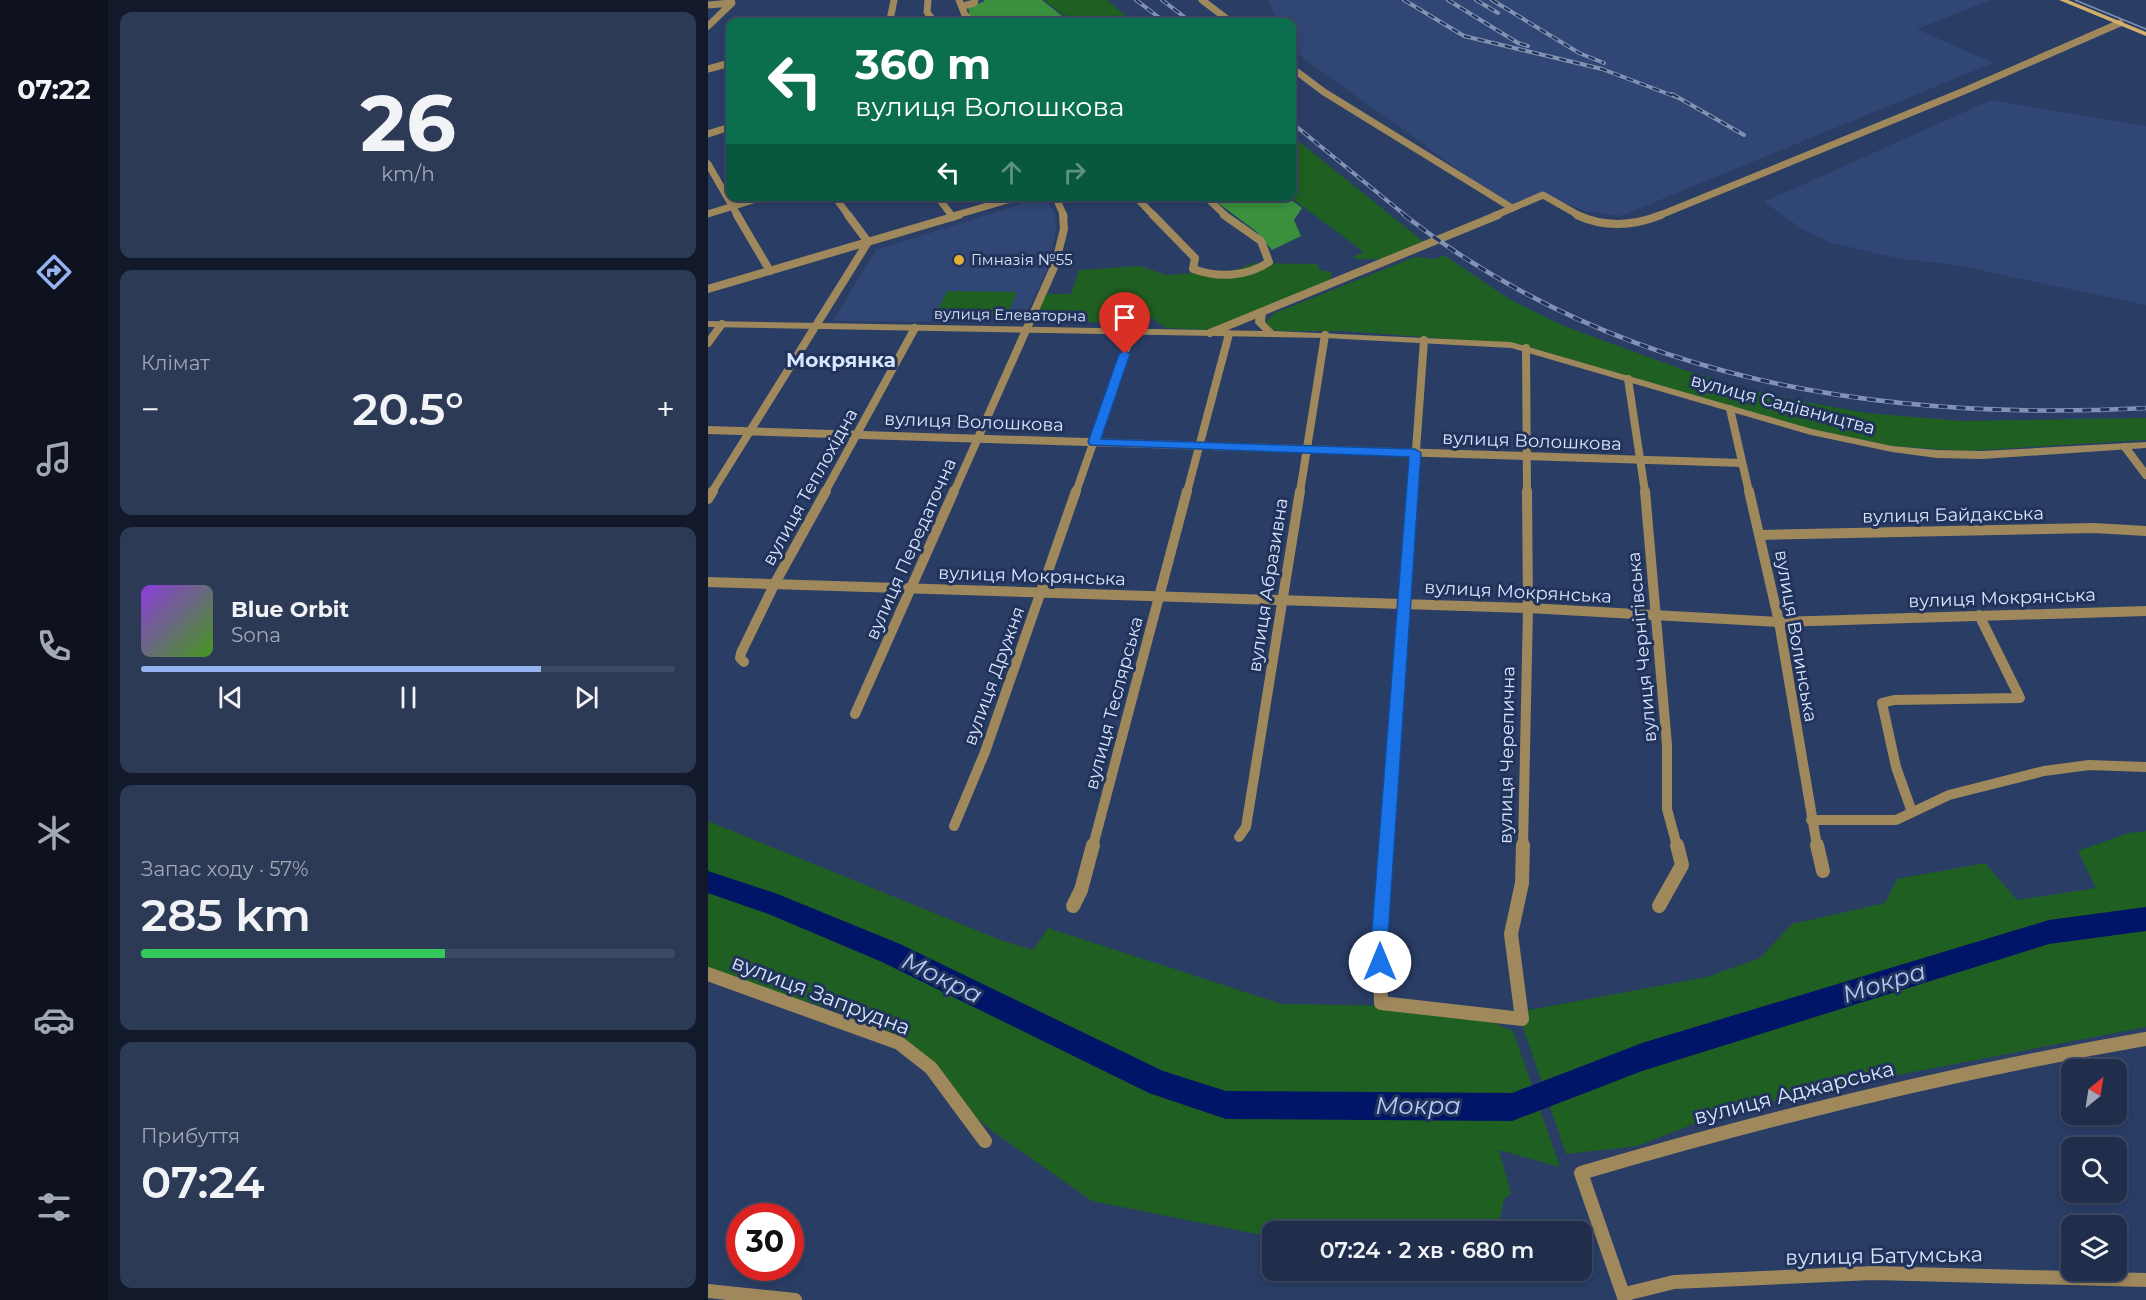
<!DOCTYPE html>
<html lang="uk">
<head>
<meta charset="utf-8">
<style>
	body { margin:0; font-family:Montserrat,sans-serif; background:#2d3a56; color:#f1f3f6; height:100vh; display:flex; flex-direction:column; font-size:22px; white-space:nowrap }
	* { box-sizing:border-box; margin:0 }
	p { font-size:20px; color:#a2a8b5 }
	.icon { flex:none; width:33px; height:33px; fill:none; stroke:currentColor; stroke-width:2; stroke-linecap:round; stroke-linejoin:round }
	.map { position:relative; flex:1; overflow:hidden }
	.drawer { display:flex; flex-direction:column; gap:12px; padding:12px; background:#12192a; width:600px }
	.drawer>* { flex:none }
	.guide { position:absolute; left:18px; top:18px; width:570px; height:183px; border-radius:12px; box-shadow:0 3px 9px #0003,0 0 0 2px #3d4a64; background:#0b6e4f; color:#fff; overflow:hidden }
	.needle { width:39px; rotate:30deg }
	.fabs { position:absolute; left:1353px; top:1059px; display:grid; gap:12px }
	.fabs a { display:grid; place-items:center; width:66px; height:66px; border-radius:12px; background:#202e4c; box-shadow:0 3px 9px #0003,0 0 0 2px #3d4a64; font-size:30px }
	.speed { position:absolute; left:18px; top:1203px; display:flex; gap:12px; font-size:30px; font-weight:700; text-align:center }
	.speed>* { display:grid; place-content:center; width:78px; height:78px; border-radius:50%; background:#202e4c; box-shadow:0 3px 9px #0003,0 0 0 2px #3d4a64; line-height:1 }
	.speed .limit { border:9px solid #d22; background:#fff; color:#111 }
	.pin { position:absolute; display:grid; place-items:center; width:51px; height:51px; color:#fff; margin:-62px -26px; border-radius:50% 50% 50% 0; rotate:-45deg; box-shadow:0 0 6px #0007 }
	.pin .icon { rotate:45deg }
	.me { position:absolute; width:66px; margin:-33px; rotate:0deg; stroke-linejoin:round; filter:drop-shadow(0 0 4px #0008) }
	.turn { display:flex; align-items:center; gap:21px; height:126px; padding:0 30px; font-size:27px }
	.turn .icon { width:78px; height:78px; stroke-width:2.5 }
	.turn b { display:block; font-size:42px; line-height:51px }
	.lanes { display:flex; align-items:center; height:57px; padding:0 30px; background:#0003; justify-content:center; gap:30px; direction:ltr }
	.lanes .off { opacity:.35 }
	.big { font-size:45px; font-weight:600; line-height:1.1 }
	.drawer .tile { flex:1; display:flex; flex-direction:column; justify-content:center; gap:9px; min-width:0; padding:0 21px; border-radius:12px; background:#2d3a56 }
	.drawer .dial { align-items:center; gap:0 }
	.dial b { font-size:78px; line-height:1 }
	.song { display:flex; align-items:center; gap:18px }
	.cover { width:72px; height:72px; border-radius:9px; background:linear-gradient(135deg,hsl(270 70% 55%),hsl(100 70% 35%)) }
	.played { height:6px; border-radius:3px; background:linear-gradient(90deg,#95b2f1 75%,#3d4a64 75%) }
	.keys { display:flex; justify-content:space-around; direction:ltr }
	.heat { display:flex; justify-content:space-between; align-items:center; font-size:33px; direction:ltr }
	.charge { height:9px; border-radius:4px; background:linear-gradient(90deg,#34c759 57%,#3d4a64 0) }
	.trip { position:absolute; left:554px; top:1221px; width:330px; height:60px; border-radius:12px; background:#202e4c; box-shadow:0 3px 9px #0003,0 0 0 2px #3d4a64; font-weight:600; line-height:60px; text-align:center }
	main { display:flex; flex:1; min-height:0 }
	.tabs { display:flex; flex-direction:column; width:108px; justify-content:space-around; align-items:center; background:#0d121e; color:#a2a8b5 }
	.tabs .icon { width:42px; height:42px }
	.tabs .selected { color:#95b2f1 }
	.tabs b { font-size:27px; color:#f1f3f6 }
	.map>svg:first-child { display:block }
	.built { fill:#304674 }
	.green { fill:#1f5f22 }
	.forest { fill:#3a903d }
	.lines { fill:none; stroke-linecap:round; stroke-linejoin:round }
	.river { fill:#001468; fill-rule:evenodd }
	.minor-far3 { stroke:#9e885c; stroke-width:7 }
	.minor-far2 { stroke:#9e885c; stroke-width:8 }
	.minor-far1 { stroke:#9e885c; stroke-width:10 }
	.minor { stroke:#9e885c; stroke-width:14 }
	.tertiary { fill:#9e885c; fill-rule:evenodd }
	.secondary { fill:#d3b069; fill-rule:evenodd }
	.tram { stroke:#8292b2; stroke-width:1.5 }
	.rail-far1-casing { stroke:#8292b2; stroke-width:4 }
	.rail-casing { stroke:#8292b2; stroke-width:4.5 }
	.rail-far1 { stroke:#21335a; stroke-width:2; stroke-dasharray:7; stroke-linecap:butt }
	.rail { stroke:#21335a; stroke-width:3; stroke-dasharray:9; stroke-linecap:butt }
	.route { fill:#1a73e8; stroke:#114b97; stroke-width:1.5 }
	.poi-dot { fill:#e3ae34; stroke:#21335a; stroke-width:2 }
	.labels { text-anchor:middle; stroke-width:6; stroke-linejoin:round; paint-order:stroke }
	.far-poi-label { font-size:15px; fill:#d8e5fe; stroke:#21335a; text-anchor:start }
	.far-street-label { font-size:15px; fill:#d8e5fe; stroke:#21335a }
	.street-label { font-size:18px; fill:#d8e5fe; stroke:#21335a }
	.far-district-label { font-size:20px; font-weight:bold; fill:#d8e5fe; stroke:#21335a }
	.near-street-label { font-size:21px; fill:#d8e5fe; stroke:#21335a }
	.near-water-label { font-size:24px; font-style:italic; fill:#b3caf9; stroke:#21335a }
</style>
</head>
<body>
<main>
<nav class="tabs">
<b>07:22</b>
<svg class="icon selected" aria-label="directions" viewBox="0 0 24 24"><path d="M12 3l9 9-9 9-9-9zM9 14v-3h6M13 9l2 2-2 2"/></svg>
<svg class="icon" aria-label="music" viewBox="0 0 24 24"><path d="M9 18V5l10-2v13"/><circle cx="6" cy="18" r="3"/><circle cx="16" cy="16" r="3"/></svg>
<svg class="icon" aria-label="phone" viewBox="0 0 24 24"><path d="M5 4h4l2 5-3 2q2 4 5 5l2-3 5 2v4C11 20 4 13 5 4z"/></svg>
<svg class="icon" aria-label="climate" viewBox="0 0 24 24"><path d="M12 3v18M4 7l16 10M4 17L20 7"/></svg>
<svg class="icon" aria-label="car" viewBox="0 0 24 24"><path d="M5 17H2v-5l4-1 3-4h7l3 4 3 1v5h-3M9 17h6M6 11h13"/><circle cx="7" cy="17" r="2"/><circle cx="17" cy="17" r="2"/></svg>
<svg class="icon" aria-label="filters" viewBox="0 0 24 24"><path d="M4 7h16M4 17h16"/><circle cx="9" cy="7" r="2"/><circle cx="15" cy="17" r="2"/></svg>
</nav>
<section class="drawer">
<div class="tile dial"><b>26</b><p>km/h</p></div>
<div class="tile"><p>Клімат</p>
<div class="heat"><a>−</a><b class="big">20.5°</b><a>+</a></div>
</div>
<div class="tile">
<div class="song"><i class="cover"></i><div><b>Blue Orbit</b><p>Sona</p></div></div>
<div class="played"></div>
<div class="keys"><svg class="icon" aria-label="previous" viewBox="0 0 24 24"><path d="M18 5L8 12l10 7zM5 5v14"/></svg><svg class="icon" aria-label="pause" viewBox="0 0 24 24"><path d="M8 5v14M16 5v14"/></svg><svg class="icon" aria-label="next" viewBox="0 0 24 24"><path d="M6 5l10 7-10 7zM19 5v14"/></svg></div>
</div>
<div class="tile"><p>Запас ходу · 57%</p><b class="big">285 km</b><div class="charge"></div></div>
<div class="tile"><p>Прибуття</p><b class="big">07:24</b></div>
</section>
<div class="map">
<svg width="1438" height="1300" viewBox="0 0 1438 1300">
	<rect width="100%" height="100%" fill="#2a3d65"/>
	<g class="built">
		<polygon points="560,0 1283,0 1209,29 1285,63 913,216 877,211 835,195 804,208 584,50 584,22 569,22"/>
		<polygon points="1283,100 1438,126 1438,305 1248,265 1193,259 1124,243 1094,229 1056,202"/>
		<polygon points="335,197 347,212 348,230 339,270 313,323 125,321 168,250"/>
	</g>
	<g class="green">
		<polygon points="336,0 399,0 425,22 365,22"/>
		<polygon points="584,136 716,242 678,259 647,259 646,256 656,252 582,197"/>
		<polygon points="736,255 801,299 853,325 976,370 1065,396 1158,413 1254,421 1438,418 1438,440 1258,451 1183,446 1094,427 810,344 634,331 571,331 562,328 558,321 567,313 707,257 727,259"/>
		<polygon points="546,263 610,264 611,270 624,272 622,280 503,330 458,328 444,318 427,318 424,323 326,321 338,294 363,294 371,270 432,266 459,275 528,270"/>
		<polygon points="239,291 309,292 298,317 227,316"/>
		<polygon points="0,821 290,939 325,950 340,928 574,1004 705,1006 772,1017 805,1031 852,1167 791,1150 803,1194 796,1199 789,1231 564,1232 564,1237 384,1201 287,1133 246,1100 205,1051 158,1019 64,992 0,968"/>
		<polygon points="1438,831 1438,1027 1097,1093 1011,1114 930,1146 858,1154 810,1012 999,977 1052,958 1084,924 1177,903 1189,879 1277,863 1309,900 1388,888 1370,851 1421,833"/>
	</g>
	<g class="forest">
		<polygon points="275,0 334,0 362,22 268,22 262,17 260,7 277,1"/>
		<polygon points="502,197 579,197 594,208 586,220 593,236 564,250 549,232"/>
	</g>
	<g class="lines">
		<polygon class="river" points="0,871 67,893 192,944 455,1071 518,1091 804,1093 934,1043 1341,920 1438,907 1438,931 1341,944 934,1071 804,1121 518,1119 441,1093 174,962 63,915 0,893"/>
		<g class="minor-far3">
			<polyline points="220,0 219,12 226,22"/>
			<polyline points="251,0 257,15 265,22"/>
			<polyline points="494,0 523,22"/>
			<polyline points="0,5 24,3 0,26"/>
			<polyline points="255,6 266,3 267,0"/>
			<polyline points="184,22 182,20 186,0"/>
			<polyline points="584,68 616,92 804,208"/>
			<polyline points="0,69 22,63"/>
			<polyline points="0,134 22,127"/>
			<polyline points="0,164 30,216"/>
			<polyline points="126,196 141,216"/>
			<polyline points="229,196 244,216"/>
			<polyline points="347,196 356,216"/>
			<polyline points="427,196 446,216"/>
			<polyline points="497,196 518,216"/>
			<polyline points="0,214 58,196"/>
			<polyline points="245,216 313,196"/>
			<polyline points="786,216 835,195 872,216"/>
			<polyline points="950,216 1256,91 1412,23"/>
		</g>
		<g class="minor-far2">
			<polyline points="29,215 62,271"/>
			<polyline points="243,215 245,217"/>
			<path d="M445,215L487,258L485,269C510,278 539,277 561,262L553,241L516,215"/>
			<path d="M869,215C897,228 925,226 953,215"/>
			<polyline points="0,289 251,215"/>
			<polyline points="502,333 790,215"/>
			<polyline points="0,343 14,324"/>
			<polyline points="818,348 819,492"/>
			<polyline points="920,379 937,492"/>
			<polyline points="1022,409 1041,492"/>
			<polyline points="0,430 1034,463"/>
			<polyline points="1417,447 1438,475"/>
			<polyline points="4,492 160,242 140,215"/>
			<polyline points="117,492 207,328"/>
			<polyline points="246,492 347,265 356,229 355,215"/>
			<polyline points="368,492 424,332"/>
			<polyline points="479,492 521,334"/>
			<polyline points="592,492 617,335"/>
			<polyline points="705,492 716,340"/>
		</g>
		<g class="minor-far1">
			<polyline points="937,491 959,745 959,809 969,846"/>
			<polyline points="1041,491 1071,622 1109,846"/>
			<polyline points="0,499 5,491"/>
			<polyline points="1052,535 1386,528 1438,531"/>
			<polyline points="0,582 820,608 1071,622 1438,611"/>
			<polyline points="36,662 32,658 33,653 66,585 118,491"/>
			<polyline points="147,714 246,491"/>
			<polyline points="1204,812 1188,767 1174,703 1186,700 1312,698 1271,615"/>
			<polyline points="1103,820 1188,820 1241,795 1336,771 1381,765 1438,767"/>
			<polyline points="246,826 277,752 368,491"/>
			<polyline points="531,837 538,827 592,491"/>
			<polyline points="385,846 479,491"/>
			<polyline points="678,846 705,491"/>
			<polyline points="815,846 820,608 819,491"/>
		</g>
		<g class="minor">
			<polyline points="678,845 671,941 673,1003 814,1019 803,934 814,883 815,845"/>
			<polyline points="1109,845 1115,871"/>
			<polyline points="365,906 373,890 385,845"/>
			<polyline points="951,906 974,865 969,845"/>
			<polyline points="0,974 191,1043 223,1068 277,1141"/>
			<polyline points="0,1291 87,1300"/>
			<polyline points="917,1294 966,1282 1165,1273 1438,1280"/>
			<path d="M917,1300L873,1173C1059,1118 1247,1072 1438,1039"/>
		</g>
		<polygon class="tertiary" points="553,310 558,313 557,322 566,331 803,342 1104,429 1184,446 1229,450 1274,451 1438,442 1438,448 1274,459 1229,458 1184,452 1103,435 803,348 617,338 0,327 0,321 555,331 547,323 548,313"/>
		<polygon class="secondary" points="1351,0 1360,0 1438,32 1438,36"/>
		<polyline class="tram" points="1367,0 1438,29"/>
		<g class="rail-far1-casing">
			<g id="rail-far1">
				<polyline points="428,0 457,22"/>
				<polyline points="454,0 483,22"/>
				<polyline points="696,0 756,36 894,69 971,98"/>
				<polyline points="740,0 810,43 820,46"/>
				<polyline points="768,0 790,13"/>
				<polyline points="784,0 871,53 896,63"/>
				<polyline points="964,94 1036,135"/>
				<polyline points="584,123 698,216"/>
			</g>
		</g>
		<g class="rail-casing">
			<path id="rail" d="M696,215C911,381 1173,422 1438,408"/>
		</g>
		<use href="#rail-far1" class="rail-far1"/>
		<use href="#rail" class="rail"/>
	</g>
	<polygon class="route" points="417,350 422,354 393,439 707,449 713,453 678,967 672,970 666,967 663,941 701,457 382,445 380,442 411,354"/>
	<circle class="poi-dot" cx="251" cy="260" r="6"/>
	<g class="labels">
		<g class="far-poi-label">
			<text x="263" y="265">Гімназія №55</text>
		</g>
		<g class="far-street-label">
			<text transform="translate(302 315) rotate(1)" y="5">вулиця Елеваторна</text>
		</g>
		<g class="street-label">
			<text transform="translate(1075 404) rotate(15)" y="6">вулиця Садівництва</text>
			<text transform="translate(266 422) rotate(2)" y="6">вулиця Волошкова</text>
			<text transform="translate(824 441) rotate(2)" y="6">вулиця Волошкова</text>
			<text transform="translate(102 487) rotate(-61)" y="6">вулиця Теплохідна</text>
			<text transform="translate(1245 515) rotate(-1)" y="6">вулиця Байдакська</text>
			<text transform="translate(203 549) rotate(-66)" y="6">вулиця Передаточна</text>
			<text transform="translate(324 576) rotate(2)" y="6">вулиця Мокрянська</text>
			<text transform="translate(560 585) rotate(-81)" y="6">вулиця Абразивна</text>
			<text transform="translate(810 592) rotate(3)" y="6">вулиця Мокрянська</text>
			<text transform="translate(1294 598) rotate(-2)" y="6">вулиця Мокрянська</text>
			<text transform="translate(1088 636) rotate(80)" y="6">вулиця Волинська</text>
			<text transform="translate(934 647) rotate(-95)" y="6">вулиця Чернігівська</text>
			<text transform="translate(286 676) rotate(-70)" y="6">вулиця Дружня</text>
			<text transform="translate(406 703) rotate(-75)" y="6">вулиця Теслярська</text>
			<text transform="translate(799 755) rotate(-89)" y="6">вулиця Черепична</text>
		</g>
		<g class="far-district-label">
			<text x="133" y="367">Мокрянка</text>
		</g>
		<g class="near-street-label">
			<text transform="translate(113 995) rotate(21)" y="7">вулиця Запрудна</text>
			<text transform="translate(1086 1093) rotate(-14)" y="7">вулиця Аджарська</text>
			<text transform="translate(1176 1256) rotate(-1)" y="7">вулиця Батумська</text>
		</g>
		<g class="near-water-label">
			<text transform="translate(234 978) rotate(26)" y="8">Мокра</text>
			<text transform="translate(1176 983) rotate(-17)" y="8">Мокра</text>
			<text x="710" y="1114">Мокра</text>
		</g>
	</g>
</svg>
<div class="fabs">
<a><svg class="needle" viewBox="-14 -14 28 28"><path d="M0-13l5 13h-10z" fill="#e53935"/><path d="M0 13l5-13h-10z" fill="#a2a8b5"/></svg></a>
<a><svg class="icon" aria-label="search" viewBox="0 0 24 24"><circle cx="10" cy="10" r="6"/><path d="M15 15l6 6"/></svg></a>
<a><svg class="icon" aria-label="layers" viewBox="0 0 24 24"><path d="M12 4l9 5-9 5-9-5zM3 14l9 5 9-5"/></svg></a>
</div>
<div class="speed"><div class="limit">30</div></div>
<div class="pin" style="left:417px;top:354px;background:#d93025"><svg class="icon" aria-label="arrive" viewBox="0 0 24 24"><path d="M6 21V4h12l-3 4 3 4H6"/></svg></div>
<svg class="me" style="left:672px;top:962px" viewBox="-20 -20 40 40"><circle r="19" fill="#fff"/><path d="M0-13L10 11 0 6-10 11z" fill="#1a73e8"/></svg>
<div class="trip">07:24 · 2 хв · 680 m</div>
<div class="guide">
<div class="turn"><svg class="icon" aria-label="left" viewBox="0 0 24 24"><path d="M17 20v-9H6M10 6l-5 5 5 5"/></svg><div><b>360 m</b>вулиця Волошкова</div></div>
<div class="lanes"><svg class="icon" aria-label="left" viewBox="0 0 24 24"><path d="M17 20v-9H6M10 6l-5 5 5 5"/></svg><svg class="icon off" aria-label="ahead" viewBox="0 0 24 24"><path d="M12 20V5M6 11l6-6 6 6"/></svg><svg class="icon off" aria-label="right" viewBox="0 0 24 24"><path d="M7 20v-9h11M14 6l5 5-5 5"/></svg></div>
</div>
</div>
</main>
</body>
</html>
